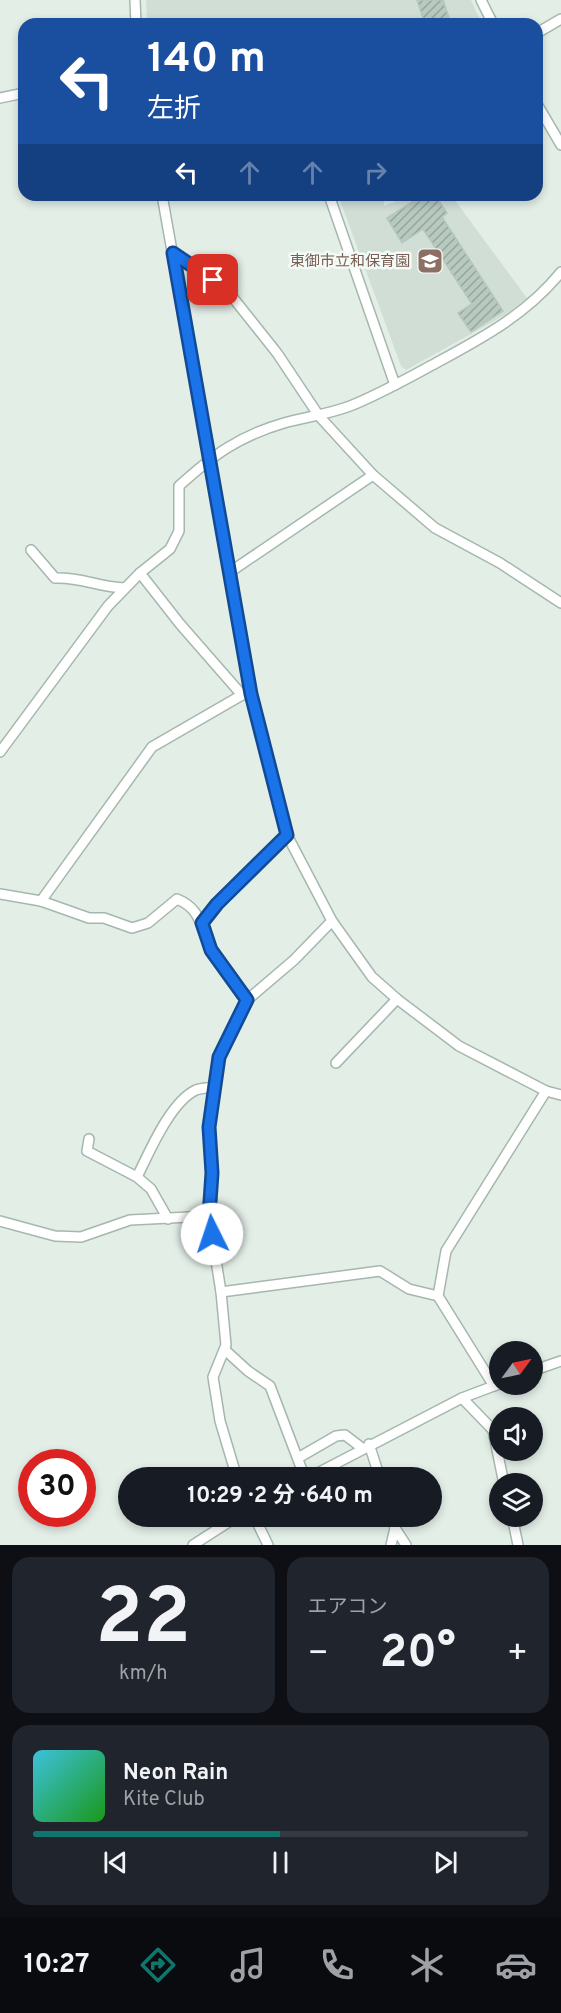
<!DOCTYPE html>
<html lang="ja">
<head>
<meta charset="utf-8">
<style>
	body { margin:0; font-family:Overpass,"Noto Sans JP",sans-serif; background:#20242c; color:#f1f3f6; height:100vh; display:flex; flex-direction:column; font-size:22px; white-space:nowrap }
	* { box-sizing:border-box; margin:0 }
	p { font-size:20px; color:#9ea1a6 }
	.icon { flex:none; width:33px; height:33px; fill:none; stroke:currentColor; stroke-width:2; stroke-linecap:round; stroke-linejoin:round }
	.map { position:relative; height:1545px; overflow:hidden }
	.details { display:flex; flex-direction:column; gap:12px; padding:12px; background:#0d0f14; flex:1 }
	.details>* { flex:none }
	.banner { position:absolute; left:18px; top:18px; width:525px; height:183px; border-radius:18px; box-shadow:0 3px 9px #0003; background:#1a4fa0; color:#fff; overflow:hidden }
	.needle { width:39px; rotate:57deg }
	.tools { position:absolute; left:489px; top:1341px; display:grid; gap:12px }
	.tools a { display:grid; place-items:center; width:54px; height:54px; border-radius:50%; background:#171b24; box-shadow:0 3px 9px #0003; font-size:30px }
	.speed { position:absolute; left:18px; top:1449px; display:flex; gap:12px; font-size:30px; font-weight:700; text-align:center }
	.speed>* { display:grid; place-content:center; width:78px; height:78px; border-radius:50%; background:#171b24; box-shadow:0 3px 9px #0003; line-height:1 }
	.speed .limit { border:9px solid #d22; background:#fff; color:#111 }
	.pin { position:absolute; display:grid; place-items:center; width:51px; height:51px; color:#fff; margin:-26px; border-radius:12px; box-shadow:0 3px 9px #0006 }
	.me { position:absolute; width:66px; margin:-33px; rotate:356deg; stroke-linejoin:round; filter:drop-shadow(0 0 4px #0008) }
	.turn { display:flex; align-items:center; gap:21px; height:126px; padding:0 30px; font-size:27px }
	.turn .icon { width:78px; height:78px; stroke-width:2.5 }
	.turn b { display:block; font-size:42px; line-height:51px }
	.lanes { display:flex; align-items:center; height:57px; padding:0 30px; background:#0003; justify-content:center; gap:30px; direction:ltr }
	.lanes .off { opacity:.35 }
	.big { font-size:45px; font-weight:700; line-height:1.1 }
	.details .tile { flex:1; display:flex; flex-direction:column; justify-content:center; gap:9px; min-width:0; padding:0 21px; border-radius:18px; background:#20242c }
	.details .dial { align-items:center; gap:0 }
	.dial b { font-size:78px; line-height:1 }
	.song { display:flex; align-items:center; gap:18px }
	.cover { width:72px; height:72px; border-radius:9px; background:linear-gradient(135deg,hsl(190 70% 55%),hsl(120 70% 35%)) }
	.played { height:6px; border-radius:3px; background:linear-gradient(90deg,#0f766e 50%,#363941 50%) }
	.keys { display:flex; justify-content:space-around; direction:ltr }
	.heat { display:flex; justify-content:space-between; align-items:center; font-size:33px; direction:ltr }
	.details .tiles { flex:1; display:grid; gap:12px; grid-template-columns:1fr 1fr }
	.tile:last-child { grid-column:span 2 }
	.trip { position:absolute; left:118px; top:1467px; width:324px; height:60px; border-radius:30px; background:#171b24; box-shadow:0 3px 9px #0003; font-weight:700; line-height:60px; text-align:center }
	.dock { display:flex; height:96px; justify-content:space-around; align-items:center; background:#090b0e; color:#9ea1a6 }
	.dock .icon { width:42px; height:42px }
	.dock .active { color:#0f766e }
	.dock b { font-size:27px; color:#f1f3f6 }
	.map>svg:first-child { display:block }
	.built { fill:#d1ded6 }
	.building { fill:url(#building-hatch); stroke:#b4c8bd; stroke-width:1.5 }
	.lines { fill:none; stroke-linecap:round; stroke-linejoin:round }
	.minor-casing { stroke:#a5b7ae; stroke-width:12 }
	.minor { stroke:#fff; stroke-width:9 }
	.route-casing { stroke:#114b97; stroke-width:15 }
	.route { stroke:#1a73e8; stroke-width:10 }
	.labels { text-anchor:middle; stroke-width:5; stroke-linejoin:round; paint-order:stroke }
	.education-label { font-size:15px; fill:#785e54; stroke:#f4faf6; text-anchor:end }
</style>
</head>
<body>
<div class="map">
<svg width="561" height="1545" viewBox="0 0 561 1545">
	<defs>
		<pattern id="building-hatch" width="6" height="6" patternUnits="userSpaceOnUse" patternTransform="scale(1.5)"><rect width="6" height="6" fill="#b8c9c0"/><path d="M-1 1l2-2M0 6l6-6M5 7l2-2" fill="none" stroke="#95a59d"/></pattern>
	</defs>
	<rect width="100%" height="100%" fill="#e3eee7"/>
	<g class="built">
		<polygon points="146,0 471,0 482,24 147,24"/>
		<polygon points="338,195 383,195 384,206 411,195 451,195 527,298 507,314 406,370 401,366"/>
	</g>
	<g class="building">
		<polygon points="417,0 443,0 451,24 425,24"/>
		<polygon points="429,195 435,195 447,213 442,217 503,311 471,332 458,313 472,304 423,229 402,243 387,218 417,199 419,201"/>
	</g>
	<g class="lines">
		<g class="minor-casing">
			<g id="minor">
				<polyline points="135,0 136,24"/>
				<polyline points="481,0 493,24"/>
				<polyline points="537,33 561,19"/>
				<polyline points="0,98 24,93"/>
				<polyline points="537,104 561,145"/>
				<polyline points="162,195 251,694 287,835 332,921 372,977 397,999 459,1046 546,1091 561,1095"/>
				<polyline points="329,195 395,385"/>
				<polyline points="173,253 226,289 277,353 319,416 373,475 435,528 500,563 561,603"/>
				<path d="M31,550L55,578C83,577 97,587 125,588"/>
				<polyline points="230,572 373,475"/>
				<polyline points="140,573 180,624 242,695"/>
				<path d="M0,752L108,606L140,573L170,549L179,531V486C213,455 239,436 284,423C306,417 329,414 350,406C380,394 408,378 436,363C484,337 527,314 561,272"/>
				<path d="M0,894L41,901L89,918H104L132,928L148,923L177,899C203,910 199,927 211,949C220,967 235,983 247,1000"/>
				<polyline points="41,901 152,747 242,695 251,694"/>
				<polyline points="202,923 217,904 287,835"/>
				<polyline points="336,1063 397,999"/>
				<polyline points="89,1139 87,1151 137,1177 151,1189 168,1219"/>
				<path d="M137,1177C149,1153 170,1102 196,1090C201,1088 209,1088 215,1087"/>
				<polyline points="0,1221 55,1236 81,1237 130,1220 209,1216"/>
				<polyline points="221,1292 380,1271 409,1289 438,1296"/>
				<polyline points="225,1350 248,1371 270,1386 305,1478"/>
				<polyline points="532,1371 561,1361"/>
				<polyline points="494,1386 438,1296 446,1251 546,1091"/>
				<polyline points="462,1398 493,1430 504,1484"/>
				<polyline points="369,1444 380,1478"/>
				<polyline points="298,1458 336,1436 345,1435 362,1448"/>
				<polyline points="237,1478 220,1421 213,1377 226,1345 221,1292 209,1216 212,1173 209,1127 219,1057 247,1000 294,960 332,921"/>
				<polyline points="308,1478 462,1398 499,1384"/>
				<polyline points="254,1516 268,1545"/>
				<polyline points="392,1516 395,1528 406,1545"/>
				<polyline points="512,1516 518,1545"/>
				<polyline points="193,1545 238,1516"/>
				<polyline points="391,1545 395,1528"/>
			</g>
		</g>
		<use href="#minor" class="minor"/>
	</g>
	<g class="lines">
		<g class="route-casing">
			<polyline id="route" points="212,1234 209,1216 212,1173 209,1127 219,1057 247,1000 211,950 202,923 217,904 287,835 251,694 173,253 213,280"/>
		</g>
		<use href="#route" class="route"/>
	</g>
	<defs>
		<g id="school-square" transform="scale(1.35)"><rect x="-9" y="-9" width="18" height="18" rx="4" fill="#8d6e63" stroke="#f4faf6"/><path d="M0-5L7-2L0 1L-7-2ZM-4 1L0 2.5L4 1V4Q0 6-4 4Z" fill="#fff"/></g>
	</defs>
	<g fill-rule="evenodd">
		<use href="#school-square" x="430" y="261"/>
	</g>
	<g class="labels">
		<g class="education-label">
			<text x="410" y="266">東御市立和保育園</text>
		</g>
	</g>
</svg>
<div class="tools">
<a><svg class="needle" viewBox="-14 -14 28 28"><path d="M0-13l5 13h-10z" fill="#e53935"/><path d="M0 13l5-13h-10z" fill="#9ea1a6"/></svg></a>
<a><svg class="icon" aria-label="sound" viewBox="0 0 24 24"><path d="M4 9h4l5-4v14l-5-4H4zM17 9q2 3 0 6"/></svg></a>
<a><svg class="icon" aria-label="layers" viewBox="0 0 24 24"><path d="M12 4l9 5-9 5-9-5zM3 14l9 5 9-5"/></svg></a>
</div>
<div class="speed"><div class="limit">30</div></div>
<div class="pin" style="left:213px;top:280px;background:#d93025"><svg class="icon" aria-label="arrive" viewBox="0 0 24 24"><path d="M6 21V4h12l-3 4 3 4H6"/></svg></div>
<svg class="me" style="left:212px;top:1234px" viewBox="-20 -20 40 40"><circle r="19" fill="#fff"/><path d="M0-13L10 11 0 6-10 11z" fill="#1a73e8"/></svg>
<div class="trip">10:29 · 2 分 · 640 m</div>
<div class="banner">
<div class="turn"><svg class="icon" aria-label="left" viewBox="0 0 24 24"><path d="M17 20v-9H6M10 6l-5 5 5 5"/></svg><div><b>140 m</b>左折</div></div>
<div class="lanes"><svg class="icon" aria-label="left" viewBox="0 0 24 24"><path d="M17 20v-9H6M10 6l-5 5 5 5"/></svg><svg class="icon off" aria-label="ahead" viewBox="0 0 24 24"><path d="M12 20V5M6 11l6-6 6 6"/></svg><svg class="icon off" aria-label="ahead" viewBox="0 0 24 24"><path d="M12 20V5M6 11l6-6 6 6"/></svg><svg class="icon off" aria-label="right" viewBox="0 0 24 24"><path d="M7 20v-9h11M14 6l5 5-5 5"/></svg></div>
</div>
</div>
<section class="details">
<div class="tiles">
<div class="tile dial"><b>22</b><p>km/h</p></div>
<div class="tile"><p>エアコン</p>
<div class="heat"><a>−</a><b class="big">20°</b><a>+</a></div>
</div>
<div class="tile">
<div class="song"><i class="cover"></i><div><b>Neon Rain</b><p>Kite Club</p></div></div>
<div class="played"></div>
<div class="keys"><svg class="icon" aria-label="previous" viewBox="0 0 24 24"><path d="M18 5L8 12l10 7zM5 5v14"/></svg><svg class="icon" aria-label="pause" viewBox="0 0 24 24"><path d="M8 5v14M16 5v14"/></svg><svg class="icon" aria-label="next" viewBox="0 0 24 24"><path d="M6 5l10 7-10 7zM19 5v14"/></svg></div>
</div>
</div>
</section>
<nav class="dock">
<b>10:27</b>
<svg class="icon active" aria-label="directions" viewBox="0 0 24 24"><path d="M12 3l9 9-9 9-9-9zM9 14v-3h6M13 9l2 2-2 2"/></svg>
<svg class="icon" aria-label="music" viewBox="0 0 24 24"><path d="M9 18V5l10-2v13"/><circle cx="6" cy="18" r="3"/><circle cx="16" cy="16" r="3"/></svg>
<svg class="icon" aria-label="phone" viewBox="0 0 24 24"><path d="M5 4h4l2 5-3 2q2 4 5 5l2-3 5 2v4C11 20 4 13 5 4z"/></svg>
<svg class="icon" aria-label="climate" viewBox="0 0 24 24"><path d="M12 3v18M4 7l16 10M4 17L20 7"/></svg>
<svg class="icon" aria-label="car" viewBox="0 0 24 24"><path d="M5 17H2v-5l4-1 3-4h7l3 4 3 1v5h-3M9 17h6M6 11h13"/><circle cx="7" cy="17" r="2"/><circle cx="17" cy="17" r="2"/></svg>
</nav>
</body>
</html>
